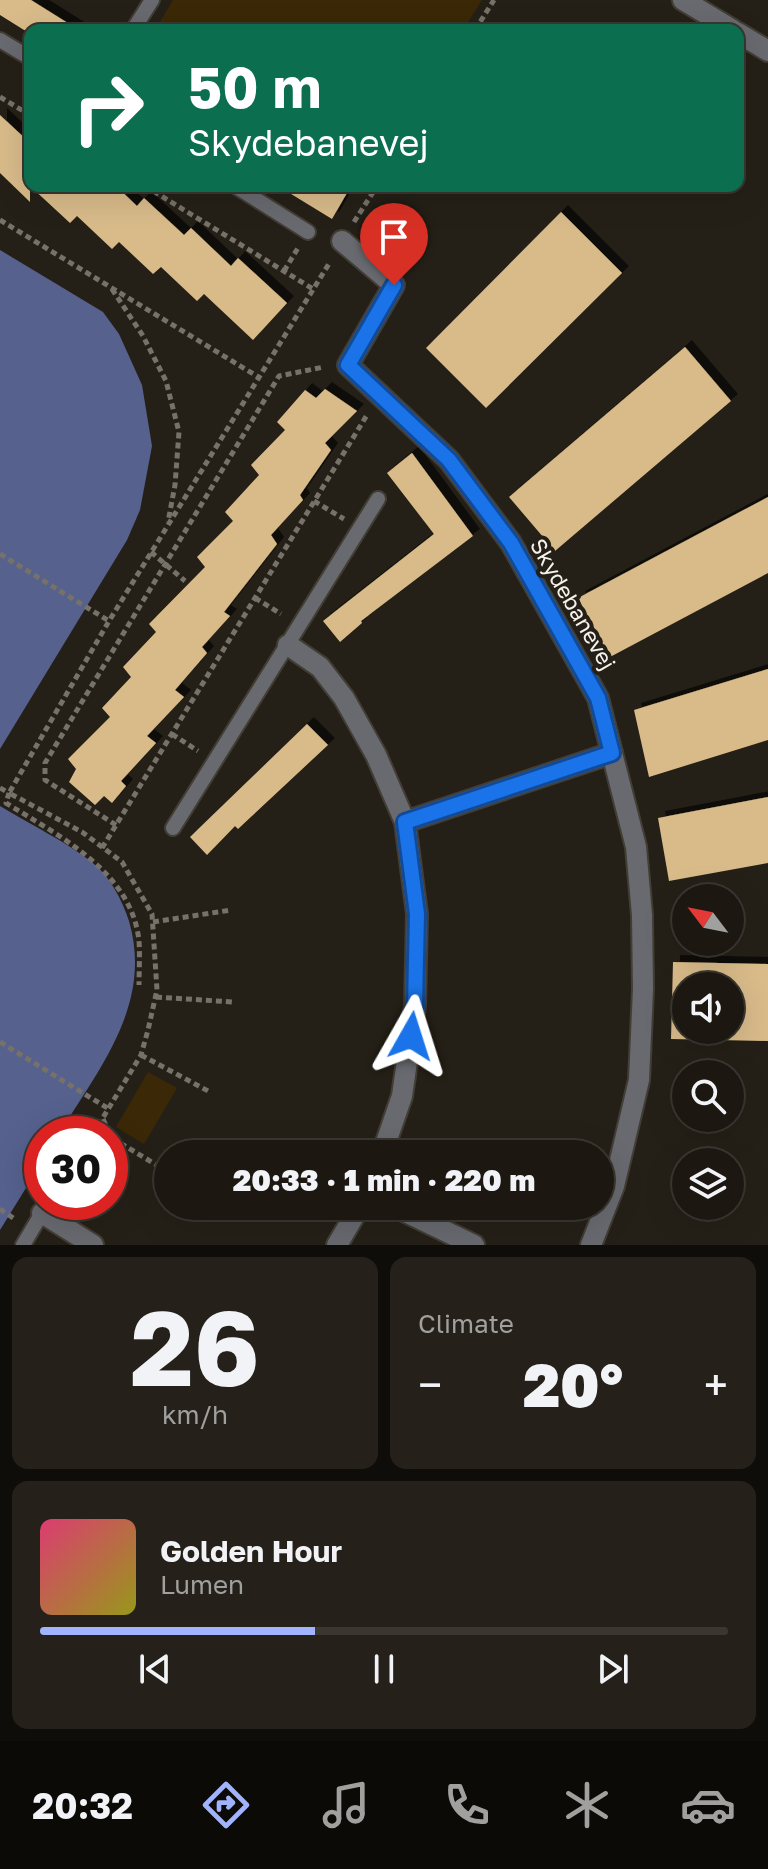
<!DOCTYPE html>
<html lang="en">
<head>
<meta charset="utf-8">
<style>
	body { margin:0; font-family:"Golos Text",sans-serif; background:#25211a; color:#f1f3f6; height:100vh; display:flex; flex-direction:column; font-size:30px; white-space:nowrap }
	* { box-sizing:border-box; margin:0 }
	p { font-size:26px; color:#a0a09f }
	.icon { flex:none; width:44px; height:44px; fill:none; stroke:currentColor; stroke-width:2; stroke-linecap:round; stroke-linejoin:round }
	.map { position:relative; height:1245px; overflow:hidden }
	.sheet { display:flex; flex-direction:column; gap:12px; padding:12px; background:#0f0d09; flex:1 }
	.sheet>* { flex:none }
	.guide { position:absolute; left:24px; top:24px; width:720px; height:168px; border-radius:16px; box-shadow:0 8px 32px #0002,0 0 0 2px #3a3731; background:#0b6e4f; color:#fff; overflow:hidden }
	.needle { width:52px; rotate:302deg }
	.tools { position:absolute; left:672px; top:884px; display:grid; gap:16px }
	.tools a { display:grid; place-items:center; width:72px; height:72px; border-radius:50%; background:#1c1811; box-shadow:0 8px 32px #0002,0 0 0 2px #3a3731; font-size:40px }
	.speed { position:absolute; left:24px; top:1116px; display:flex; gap:16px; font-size:40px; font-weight:700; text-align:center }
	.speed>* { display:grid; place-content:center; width:104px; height:104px; border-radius:50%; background:#1c1811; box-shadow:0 8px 32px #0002,0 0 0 2px #3a3731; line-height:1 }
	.speed .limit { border:12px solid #d22; background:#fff; color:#111 }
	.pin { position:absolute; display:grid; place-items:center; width:68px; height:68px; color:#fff; margin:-82px -34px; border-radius:50% 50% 50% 0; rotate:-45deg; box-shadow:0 0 8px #0007 }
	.pin .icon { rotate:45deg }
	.me { position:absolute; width:88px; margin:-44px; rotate:6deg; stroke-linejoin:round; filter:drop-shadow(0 0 6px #0008) }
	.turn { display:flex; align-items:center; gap:28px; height:168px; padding:0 32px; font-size:36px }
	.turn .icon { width:104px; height:104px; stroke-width:2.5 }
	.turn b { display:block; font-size:56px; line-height:68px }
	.big { font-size:60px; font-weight:800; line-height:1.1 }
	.sheet .card { flex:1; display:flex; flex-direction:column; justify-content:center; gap:12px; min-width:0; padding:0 28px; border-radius:16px; background:#25211a }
	.sheet .dial { align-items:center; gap:0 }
	.dial b { font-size:104px; line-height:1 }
	.song { display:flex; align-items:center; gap:24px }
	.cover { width:96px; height:96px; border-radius:12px; background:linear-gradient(135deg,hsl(340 70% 55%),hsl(60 70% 35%)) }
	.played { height:8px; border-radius:4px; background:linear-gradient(90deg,#a1b3fd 40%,#3a3731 40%) }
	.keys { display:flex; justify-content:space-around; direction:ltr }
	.heat { display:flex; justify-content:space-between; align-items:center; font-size:44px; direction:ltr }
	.sheet .tiles { flex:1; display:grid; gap:12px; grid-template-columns:1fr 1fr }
	.card:last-child { grid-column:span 2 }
	.trip { position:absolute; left:154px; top:1140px; width:460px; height:80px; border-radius:40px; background:#1c1811; box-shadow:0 8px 32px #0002,0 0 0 2px #3a3731; font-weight:800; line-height:80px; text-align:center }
	.dock { display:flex; height:128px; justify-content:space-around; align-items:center; background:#0b0a07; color:#a0a09f }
	.dock .icon { width:56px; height:56px }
	.dock .current { color:#a1b3fd }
	.dock b { font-size:36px; color:#f1f3f6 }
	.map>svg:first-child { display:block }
	.green { fill:#3a2806 }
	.water { fill:#56618e }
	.building { fill:#d9bb8a; fill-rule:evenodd; filter:url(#shadow) }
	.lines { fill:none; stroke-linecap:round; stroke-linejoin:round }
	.lane-casing { stroke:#423d35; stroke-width:18 }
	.street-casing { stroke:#423d35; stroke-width:24 }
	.path { stroke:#767169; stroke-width:5; stroke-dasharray:6 4; stroke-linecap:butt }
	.lane { stroke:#696a70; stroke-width:14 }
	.street { stroke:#696a70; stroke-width:20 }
	.route-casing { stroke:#114b97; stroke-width:20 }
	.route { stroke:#1a73e8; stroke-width:14 }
	.labels { text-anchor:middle; stroke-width:8; stroke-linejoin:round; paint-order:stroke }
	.street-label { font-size:22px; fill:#f6f2ec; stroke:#252017 }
</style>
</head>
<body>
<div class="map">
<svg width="768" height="1245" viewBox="0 0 768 1245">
	<defs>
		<filter id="shadow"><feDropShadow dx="7" dy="-7" stdDeviation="0" flood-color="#0009"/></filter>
	</defs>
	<rect width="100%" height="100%" fill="#252017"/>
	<g class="green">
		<polygon points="173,0 482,0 463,30 155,30"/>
		<polygon points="148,1072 177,1088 144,1144 116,1127"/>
	</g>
	<g class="water">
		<polygon points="0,250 103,312 119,334 142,385 152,446 140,510 127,540 0,749"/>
		<path d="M0,806C28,823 70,844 94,864C111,878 122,900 129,921C153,1004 100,1067 59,1134H42V1162L0,1230Z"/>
	</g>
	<g class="building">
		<polygon points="0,0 31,0 79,30 24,30 0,15"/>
		<polygon points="0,115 30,143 30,202 0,173"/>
		<polygon points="30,186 116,186 137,206 144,198 184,235 191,228 231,266 238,258 287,303 253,340 204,294 197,301 161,267 153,274 119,242 112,249 77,216 70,223"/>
		<polygon points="278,186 351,186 332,219"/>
		<polygon points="561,212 622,273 486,408 426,348"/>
		<polygon points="685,347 731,401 555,551 509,497"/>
		<polygon points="325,389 357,411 325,443 331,450 300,495 303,500 271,535 277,544 224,612 230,616 202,647 207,653 175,690 184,697 147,736 156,743 121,781 126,786 112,803 104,796 95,805 69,782 76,769 68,759 110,717 102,708 131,677 123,667 156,632 149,624 205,567 197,557 233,521 225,512 259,475 251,465 285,430 277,422 305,390 316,398"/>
		<polygon points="412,453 473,536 361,621 362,623 340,642 323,621 434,534 387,473"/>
		<polygon points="768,497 768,573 610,657 578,598"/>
		<polygon points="768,669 768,740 649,777 634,710"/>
		<polygon points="307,724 328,745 238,829 235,826 207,855 190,837"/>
		<polygon points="768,797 768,863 669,881 658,818"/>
		<path d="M673,962L768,964V1041L671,1039ZM686,986H730V1030H686Z"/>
	</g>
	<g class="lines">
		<g class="lane-casing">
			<g id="lane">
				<polyline points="133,30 152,0"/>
				<polyline points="0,40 30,58"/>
				<polyline points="235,186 308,232"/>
				<polyline points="173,828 378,499"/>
				<polyline points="23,1245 42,1213"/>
			</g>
		</g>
		<g class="street-casing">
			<g id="street">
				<polyline points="683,0 733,30"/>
				<polyline points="738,33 768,51"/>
				<polyline points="342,241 394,285 348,365 449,460 511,543 598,698 636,847 642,915 643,989 639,1080 614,1186 591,1245"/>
				<polyline points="288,645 320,667 344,698 376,755 405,822 417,914 415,1006 402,1096 382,1154"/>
				<polyline points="405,822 612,753"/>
				<polyline points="393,1206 474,1245"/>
				<polyline points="42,1213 93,1245"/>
				<polyline points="337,1245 360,1206"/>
			</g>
		</g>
		<g class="path">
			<polyline points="475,30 494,0"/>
			<polyline points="0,97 30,115"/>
			<polyline points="145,186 313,289"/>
			<polyline points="0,220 260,378"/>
			<polyline points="354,222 377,186"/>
			<polyline points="284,271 298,248"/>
			<polyline points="112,289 143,336 166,381 179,432 175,485 168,522"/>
			<polyline points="314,501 344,519"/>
			<polyline points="151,552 185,581"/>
			<polyline points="0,554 109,621"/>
			<polyline points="255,598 281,614"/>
			<polyline points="172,734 198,751"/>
			<path d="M0,788L9,793L6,803C59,836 132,872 139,941C140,956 139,971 139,985"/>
			<polyline points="116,825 45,780 45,763 279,376 324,367"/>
			<polyline points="102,848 367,415"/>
			<polyline points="153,922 231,910"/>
			<polyline points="156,997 233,1002"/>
			<polyline points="0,1042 109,1109"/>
			<polyline points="141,1055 210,1092"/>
			<polyline points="103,1119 110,1134"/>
			<polyline points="93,1134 141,1055 148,1030 157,990 152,914 122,862 82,832 9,793 109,621 330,262"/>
			<polyline points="112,1138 168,1172"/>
			<polyline points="0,1209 16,1220"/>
		</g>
		<use href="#lane" class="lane"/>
		<use href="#street" class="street"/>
	</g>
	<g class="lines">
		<g class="route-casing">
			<polyline id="route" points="394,285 348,365 449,460 511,543 598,698 612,753 405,822 417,914 415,1006 411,1036"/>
		</g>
		<use href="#route" class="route"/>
	</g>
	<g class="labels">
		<g class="street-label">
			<text transform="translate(573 604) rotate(60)" y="8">Skydebanevej</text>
		</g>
	</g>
</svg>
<div class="tools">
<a><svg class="needle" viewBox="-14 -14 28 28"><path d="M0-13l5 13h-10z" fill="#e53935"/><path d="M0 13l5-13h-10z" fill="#a0a09f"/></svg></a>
<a><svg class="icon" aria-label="sound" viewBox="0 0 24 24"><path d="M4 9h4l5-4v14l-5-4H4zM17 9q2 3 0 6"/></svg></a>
<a><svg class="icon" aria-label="search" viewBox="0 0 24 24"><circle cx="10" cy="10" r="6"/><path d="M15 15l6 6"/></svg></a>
<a><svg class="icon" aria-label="layers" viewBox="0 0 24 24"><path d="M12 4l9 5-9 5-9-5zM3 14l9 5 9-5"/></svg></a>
</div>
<div class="speed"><div class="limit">30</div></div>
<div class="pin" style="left:394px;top:285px;background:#d93025"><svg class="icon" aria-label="arrive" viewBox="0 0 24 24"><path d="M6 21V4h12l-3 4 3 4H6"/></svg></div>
<svg class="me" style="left:411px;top:1036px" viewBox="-20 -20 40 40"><path d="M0-17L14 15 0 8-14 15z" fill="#1a73e8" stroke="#fff" stroke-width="4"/></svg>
<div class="trip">20:33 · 1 min · 220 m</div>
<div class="guide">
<div class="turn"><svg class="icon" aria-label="right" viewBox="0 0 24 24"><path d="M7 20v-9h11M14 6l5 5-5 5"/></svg><div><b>50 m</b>Skydebanevej</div></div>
</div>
</div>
<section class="sheet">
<div class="tiles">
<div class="card dial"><b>26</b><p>km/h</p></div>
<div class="card"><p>Climate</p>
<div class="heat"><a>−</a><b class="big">20°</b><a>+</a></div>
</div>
<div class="card">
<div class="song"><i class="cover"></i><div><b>Golden Hour</b><p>Lumen</p></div></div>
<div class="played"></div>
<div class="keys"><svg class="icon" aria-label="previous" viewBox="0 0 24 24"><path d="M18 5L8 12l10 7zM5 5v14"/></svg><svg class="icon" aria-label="pause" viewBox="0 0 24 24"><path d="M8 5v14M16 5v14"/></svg><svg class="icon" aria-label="next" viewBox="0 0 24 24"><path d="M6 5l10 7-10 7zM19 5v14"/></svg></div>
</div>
</div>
</section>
<nav class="dock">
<b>20:32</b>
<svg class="icon current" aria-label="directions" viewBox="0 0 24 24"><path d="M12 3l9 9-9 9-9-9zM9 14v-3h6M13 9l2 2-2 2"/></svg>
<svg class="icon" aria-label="music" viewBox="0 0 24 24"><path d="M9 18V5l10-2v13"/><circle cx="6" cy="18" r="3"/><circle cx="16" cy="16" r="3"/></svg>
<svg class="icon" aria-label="phone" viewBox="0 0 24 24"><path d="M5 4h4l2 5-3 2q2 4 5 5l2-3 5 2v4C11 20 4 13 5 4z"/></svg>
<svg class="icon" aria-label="climate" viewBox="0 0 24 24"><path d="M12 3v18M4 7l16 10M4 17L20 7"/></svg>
<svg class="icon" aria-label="car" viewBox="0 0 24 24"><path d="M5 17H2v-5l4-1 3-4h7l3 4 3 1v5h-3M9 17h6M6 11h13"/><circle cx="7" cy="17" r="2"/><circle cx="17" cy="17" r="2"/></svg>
</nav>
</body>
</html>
